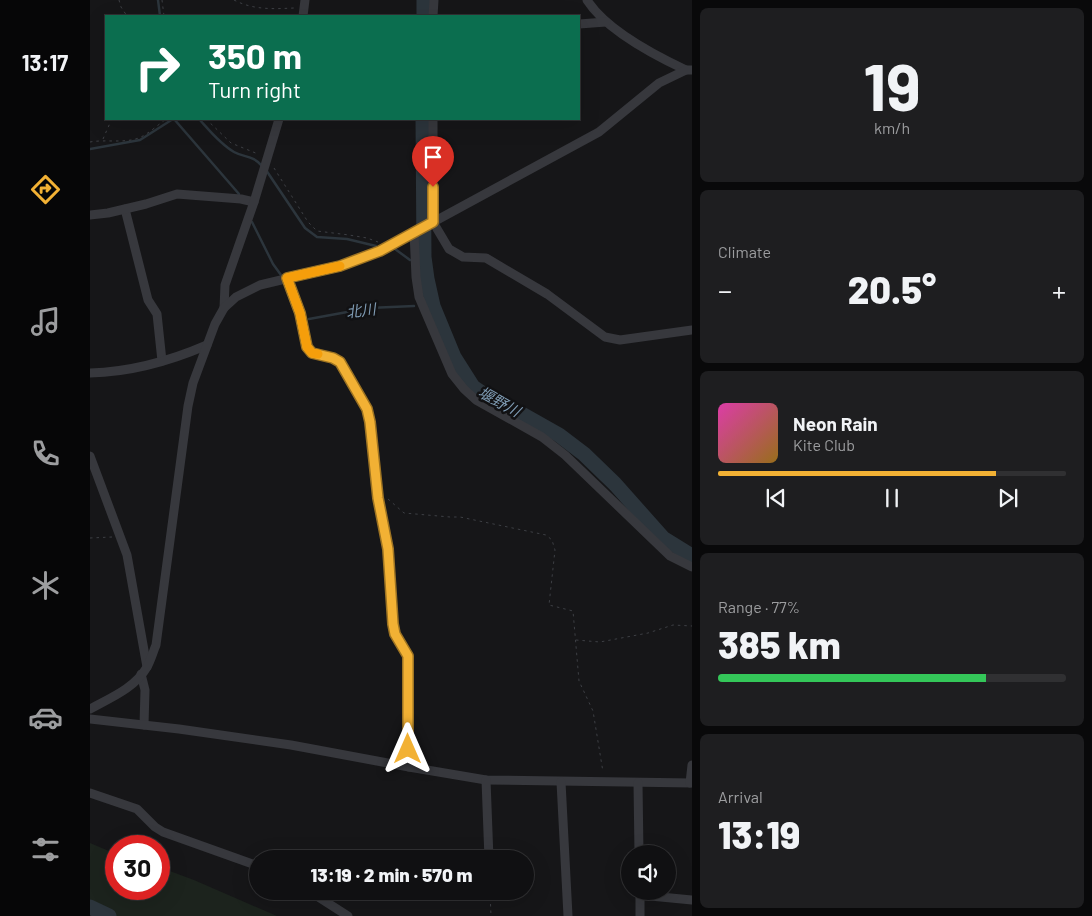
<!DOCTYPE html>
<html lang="en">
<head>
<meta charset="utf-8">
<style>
	body { margin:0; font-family:Barlow,"Noto Sans JP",sans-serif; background:#1e1e20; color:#f1f3f6; height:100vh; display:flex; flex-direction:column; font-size:19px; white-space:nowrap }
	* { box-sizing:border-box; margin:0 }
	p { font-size:16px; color:#9c9d9f }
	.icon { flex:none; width:28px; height:28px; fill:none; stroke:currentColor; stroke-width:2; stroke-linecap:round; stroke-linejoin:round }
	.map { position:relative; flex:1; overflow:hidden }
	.sheet { display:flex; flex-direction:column; gap:8px; padding:8px; background:#09090a; width:400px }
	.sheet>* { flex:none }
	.guide { position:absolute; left:15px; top:15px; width:475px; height:105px; border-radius:0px; box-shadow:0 5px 20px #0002,0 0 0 1px #303032; background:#0b6e4f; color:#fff; overflow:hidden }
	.controls { position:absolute; left:531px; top:845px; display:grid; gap:10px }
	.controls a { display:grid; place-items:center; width:55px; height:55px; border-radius:50%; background:#101012; box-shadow:0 5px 20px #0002,0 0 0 1px #303032; font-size:25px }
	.speed { position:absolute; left:15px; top:835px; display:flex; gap:10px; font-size:25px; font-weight:700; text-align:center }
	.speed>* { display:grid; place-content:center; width:65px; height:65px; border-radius:50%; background:#101012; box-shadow:0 5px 20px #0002,0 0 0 1px #303032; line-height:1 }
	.speed .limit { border:8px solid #d22; background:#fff; color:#111 }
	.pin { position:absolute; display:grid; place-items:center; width:42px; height:42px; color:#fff; margin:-51px -21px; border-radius:50% 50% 50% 0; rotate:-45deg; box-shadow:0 0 5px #0007 }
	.pin .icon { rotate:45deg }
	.me { position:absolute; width:55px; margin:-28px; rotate:0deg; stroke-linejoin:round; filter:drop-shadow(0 0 4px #0008) }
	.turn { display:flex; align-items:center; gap:18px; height:105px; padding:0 20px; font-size:22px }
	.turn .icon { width:65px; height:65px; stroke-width:2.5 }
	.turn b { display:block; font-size:35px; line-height:42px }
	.big { font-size:38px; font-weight:800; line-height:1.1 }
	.sheet .widget { flex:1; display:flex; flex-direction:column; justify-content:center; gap:8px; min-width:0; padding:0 18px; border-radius:8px; background:#1e1e20 }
	.sheet .dial { align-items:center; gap:0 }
	.dial b { font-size:65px; line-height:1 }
	.song { display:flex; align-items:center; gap:15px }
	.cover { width:60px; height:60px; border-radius:8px; background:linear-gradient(135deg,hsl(320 70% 55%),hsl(40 70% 35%)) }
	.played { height:5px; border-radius:2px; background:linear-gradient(90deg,#f2b134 80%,#303032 80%) }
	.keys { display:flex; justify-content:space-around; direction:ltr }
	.heat { display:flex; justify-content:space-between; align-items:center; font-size:28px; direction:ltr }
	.charge { height:8px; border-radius:4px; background:linear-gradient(90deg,#34c759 77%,#303032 0) }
	.trip { position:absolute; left:159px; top:850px; width:285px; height:50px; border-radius:25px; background:#101012; box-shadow:0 5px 20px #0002,0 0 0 1px #303032; font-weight:800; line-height:50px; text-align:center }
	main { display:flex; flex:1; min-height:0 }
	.tab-bar { display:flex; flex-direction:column; width:90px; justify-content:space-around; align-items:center; background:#060607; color:#9c9d9f }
	.tab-bar .icon { width:35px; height:35px }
	.tab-bar .current { color:#f2b134 }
	.tab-bar b { font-size:22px; color:#f1f3f6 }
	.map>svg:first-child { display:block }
	.green { fill:#1c231d }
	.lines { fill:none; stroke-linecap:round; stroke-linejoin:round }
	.stream { stroke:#2c353c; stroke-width:2.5 }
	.river { stroke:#2c353c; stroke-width:15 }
	.path { stroke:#3d3f44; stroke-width:1; stroke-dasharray:2.5 4; stroke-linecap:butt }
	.minor { stroke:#37383d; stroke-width:9 }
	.route-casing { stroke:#9d7322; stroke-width:12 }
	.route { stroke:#f2b134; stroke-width:9 }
	.slow { stroke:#f59e0b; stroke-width:9 }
	.labels { text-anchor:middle; stroke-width:5; stroke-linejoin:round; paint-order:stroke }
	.water-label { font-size:15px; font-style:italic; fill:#7f9bb3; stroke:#111113 }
</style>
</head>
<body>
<main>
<nav class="tab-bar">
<b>13:17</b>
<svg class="icon current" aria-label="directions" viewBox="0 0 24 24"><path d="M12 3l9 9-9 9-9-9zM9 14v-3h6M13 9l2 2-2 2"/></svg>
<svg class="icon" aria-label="music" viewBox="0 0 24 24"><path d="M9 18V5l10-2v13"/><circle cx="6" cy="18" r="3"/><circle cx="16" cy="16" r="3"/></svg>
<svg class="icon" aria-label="phone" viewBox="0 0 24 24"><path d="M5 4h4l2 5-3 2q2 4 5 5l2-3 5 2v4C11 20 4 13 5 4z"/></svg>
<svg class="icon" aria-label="climate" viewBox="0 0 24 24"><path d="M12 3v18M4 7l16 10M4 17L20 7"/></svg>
<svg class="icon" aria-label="car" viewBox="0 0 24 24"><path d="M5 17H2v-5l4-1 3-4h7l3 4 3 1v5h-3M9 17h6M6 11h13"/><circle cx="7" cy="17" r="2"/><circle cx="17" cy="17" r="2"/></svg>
<svg class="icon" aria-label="filters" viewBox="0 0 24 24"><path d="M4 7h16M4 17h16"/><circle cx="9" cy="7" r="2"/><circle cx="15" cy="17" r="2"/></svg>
</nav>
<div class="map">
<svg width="602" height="916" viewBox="0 0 602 916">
	<rect width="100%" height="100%" fill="#161618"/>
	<polygon class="green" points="0,843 26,854 26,889 69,889 69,867 104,880 187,916 0,916"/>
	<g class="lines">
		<g class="stream">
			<polyline points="68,0 70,16"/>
			<polyline points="84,119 149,194"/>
			<path d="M109,119C119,130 130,144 144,152C155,158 163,155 172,166"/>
			<polyline points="0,149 50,140 83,119"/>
			<polyline points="176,170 215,228 227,237 257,239 286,246"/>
			<polyline points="162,222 183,264 191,275"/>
			<polyline points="305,249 320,260"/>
			<polyline points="332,274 337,279"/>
			<polyline points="195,286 207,318"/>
			<polyline points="219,319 279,308 324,306"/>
		</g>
		<g class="river">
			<polyline points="334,16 334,0"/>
			<polyline points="333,119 334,257 337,279 343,306 364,357 383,387 402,400 430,413 469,435 494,454 525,484 573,538 602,556"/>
			<polyline points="0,907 19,916"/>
		</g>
		<g class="path">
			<polyline points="29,0 31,7 37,16"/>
			<polyline points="72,0 74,16"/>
			<path d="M144,0C163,10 183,9 204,8"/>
			<polyline points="116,119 141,143 168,154"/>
			<polyline points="13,139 20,123 20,119"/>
			<path d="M0,142C16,139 36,144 51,137C59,133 68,125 76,119"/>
			<polyline points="184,168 218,222 227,231 259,235 277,238 288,242"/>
			<polyline points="298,499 314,513 360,517 370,517 456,535 462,540 465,550 459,605 483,611 489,681 503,711 513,772"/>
			<polyline points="0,538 22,537"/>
			<polyline points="486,640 510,642 558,633 583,625 602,626"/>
			<polyline points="400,891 401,916"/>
		</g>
		<g class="minor">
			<path d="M497,0C516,30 564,55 596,70"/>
			<polyline points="213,16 215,0"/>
			<polyline points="343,16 344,0"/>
			<polyline points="489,24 516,22"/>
			<polyline points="343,119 343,222 359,249 373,257 396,258 457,294 515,337 530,340 602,330"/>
			<polyline points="35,209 58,300 67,314 72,361"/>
			<polyline points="0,215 18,213 56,204 87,194 151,199 164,202"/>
			<polyline points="324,232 326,277 329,297 362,374 374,389 386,400 452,437 475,455 580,556 602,567"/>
			<polyline points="197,278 210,313 217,347 222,353 243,358 250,362 277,409 280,422 288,498 298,549 303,624 305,634 318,656 319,767"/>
			<polyline points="134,308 135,285 164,202 189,119"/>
			<path d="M0,373C40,372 80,361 117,345"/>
			<polyline points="0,456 37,555 57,667"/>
			<polyline points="51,674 55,690 54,725"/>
			<path d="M0,709C20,698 45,688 57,667C61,660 63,652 66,645L98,406L103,383L125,324L134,308L146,297L170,285L250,266L290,251L509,132L569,83L596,70H602"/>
			<polyline points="0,719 89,729 201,745 319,767 396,780 602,783"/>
			<polyline points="396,780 399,859"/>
			<polyline points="471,782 478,916"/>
			<polyline points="548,783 549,854"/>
			<polyline points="600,783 602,765"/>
			<polyline points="0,793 47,809 65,827 73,832 168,866"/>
			<polyline points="219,891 258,916"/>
			<polyline points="550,891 550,916"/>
			<polyline points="550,895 602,900"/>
		</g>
	</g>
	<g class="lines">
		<g class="route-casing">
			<polyline id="route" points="318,749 318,656 305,634 303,624 298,549 288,498 280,422 277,409 250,362 243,358 222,353 217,347 210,313 197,278 250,266 290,251 343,222 343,187"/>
		</g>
		<use href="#route" class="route"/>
		<polyline class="slow" points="228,354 222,353 217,347 210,313 197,278 250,266"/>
	</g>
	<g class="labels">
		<g class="water-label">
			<text transform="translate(271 311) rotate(-7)" y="5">北川</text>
			<text transform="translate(409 402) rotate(29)" y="5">堰野川</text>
		</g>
	</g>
</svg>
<div class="controls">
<a><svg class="icon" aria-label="sound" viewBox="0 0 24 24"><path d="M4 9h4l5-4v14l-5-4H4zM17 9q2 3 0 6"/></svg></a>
</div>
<div class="speed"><div class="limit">30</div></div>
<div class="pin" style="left:343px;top:187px;background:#d93025"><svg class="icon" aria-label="arrive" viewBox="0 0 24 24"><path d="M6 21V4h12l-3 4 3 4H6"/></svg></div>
<svg class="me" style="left:318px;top:749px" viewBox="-20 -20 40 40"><path d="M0-17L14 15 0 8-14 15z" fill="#f2b134" stroke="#fff" stroke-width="4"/></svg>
<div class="trip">13:19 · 2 min · 570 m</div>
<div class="guide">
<div class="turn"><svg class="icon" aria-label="right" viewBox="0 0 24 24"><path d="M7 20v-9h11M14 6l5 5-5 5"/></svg><div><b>350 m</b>Turn right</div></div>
</div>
</div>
<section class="sheet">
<div class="widget dial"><b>19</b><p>km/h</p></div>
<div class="widget"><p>Climate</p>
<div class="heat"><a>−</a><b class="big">20.5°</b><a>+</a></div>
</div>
<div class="widget">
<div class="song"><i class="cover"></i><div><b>Neon Rain</b><p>Kite Club</p></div></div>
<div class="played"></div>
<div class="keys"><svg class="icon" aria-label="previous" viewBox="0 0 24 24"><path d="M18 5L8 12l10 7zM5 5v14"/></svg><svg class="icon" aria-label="pause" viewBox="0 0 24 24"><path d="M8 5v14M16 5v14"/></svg><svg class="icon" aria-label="next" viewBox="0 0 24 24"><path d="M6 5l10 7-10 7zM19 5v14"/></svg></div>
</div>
<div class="widget"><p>Range · 77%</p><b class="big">385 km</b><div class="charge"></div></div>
<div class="widget"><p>Arrival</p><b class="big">13:19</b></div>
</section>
</main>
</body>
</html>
